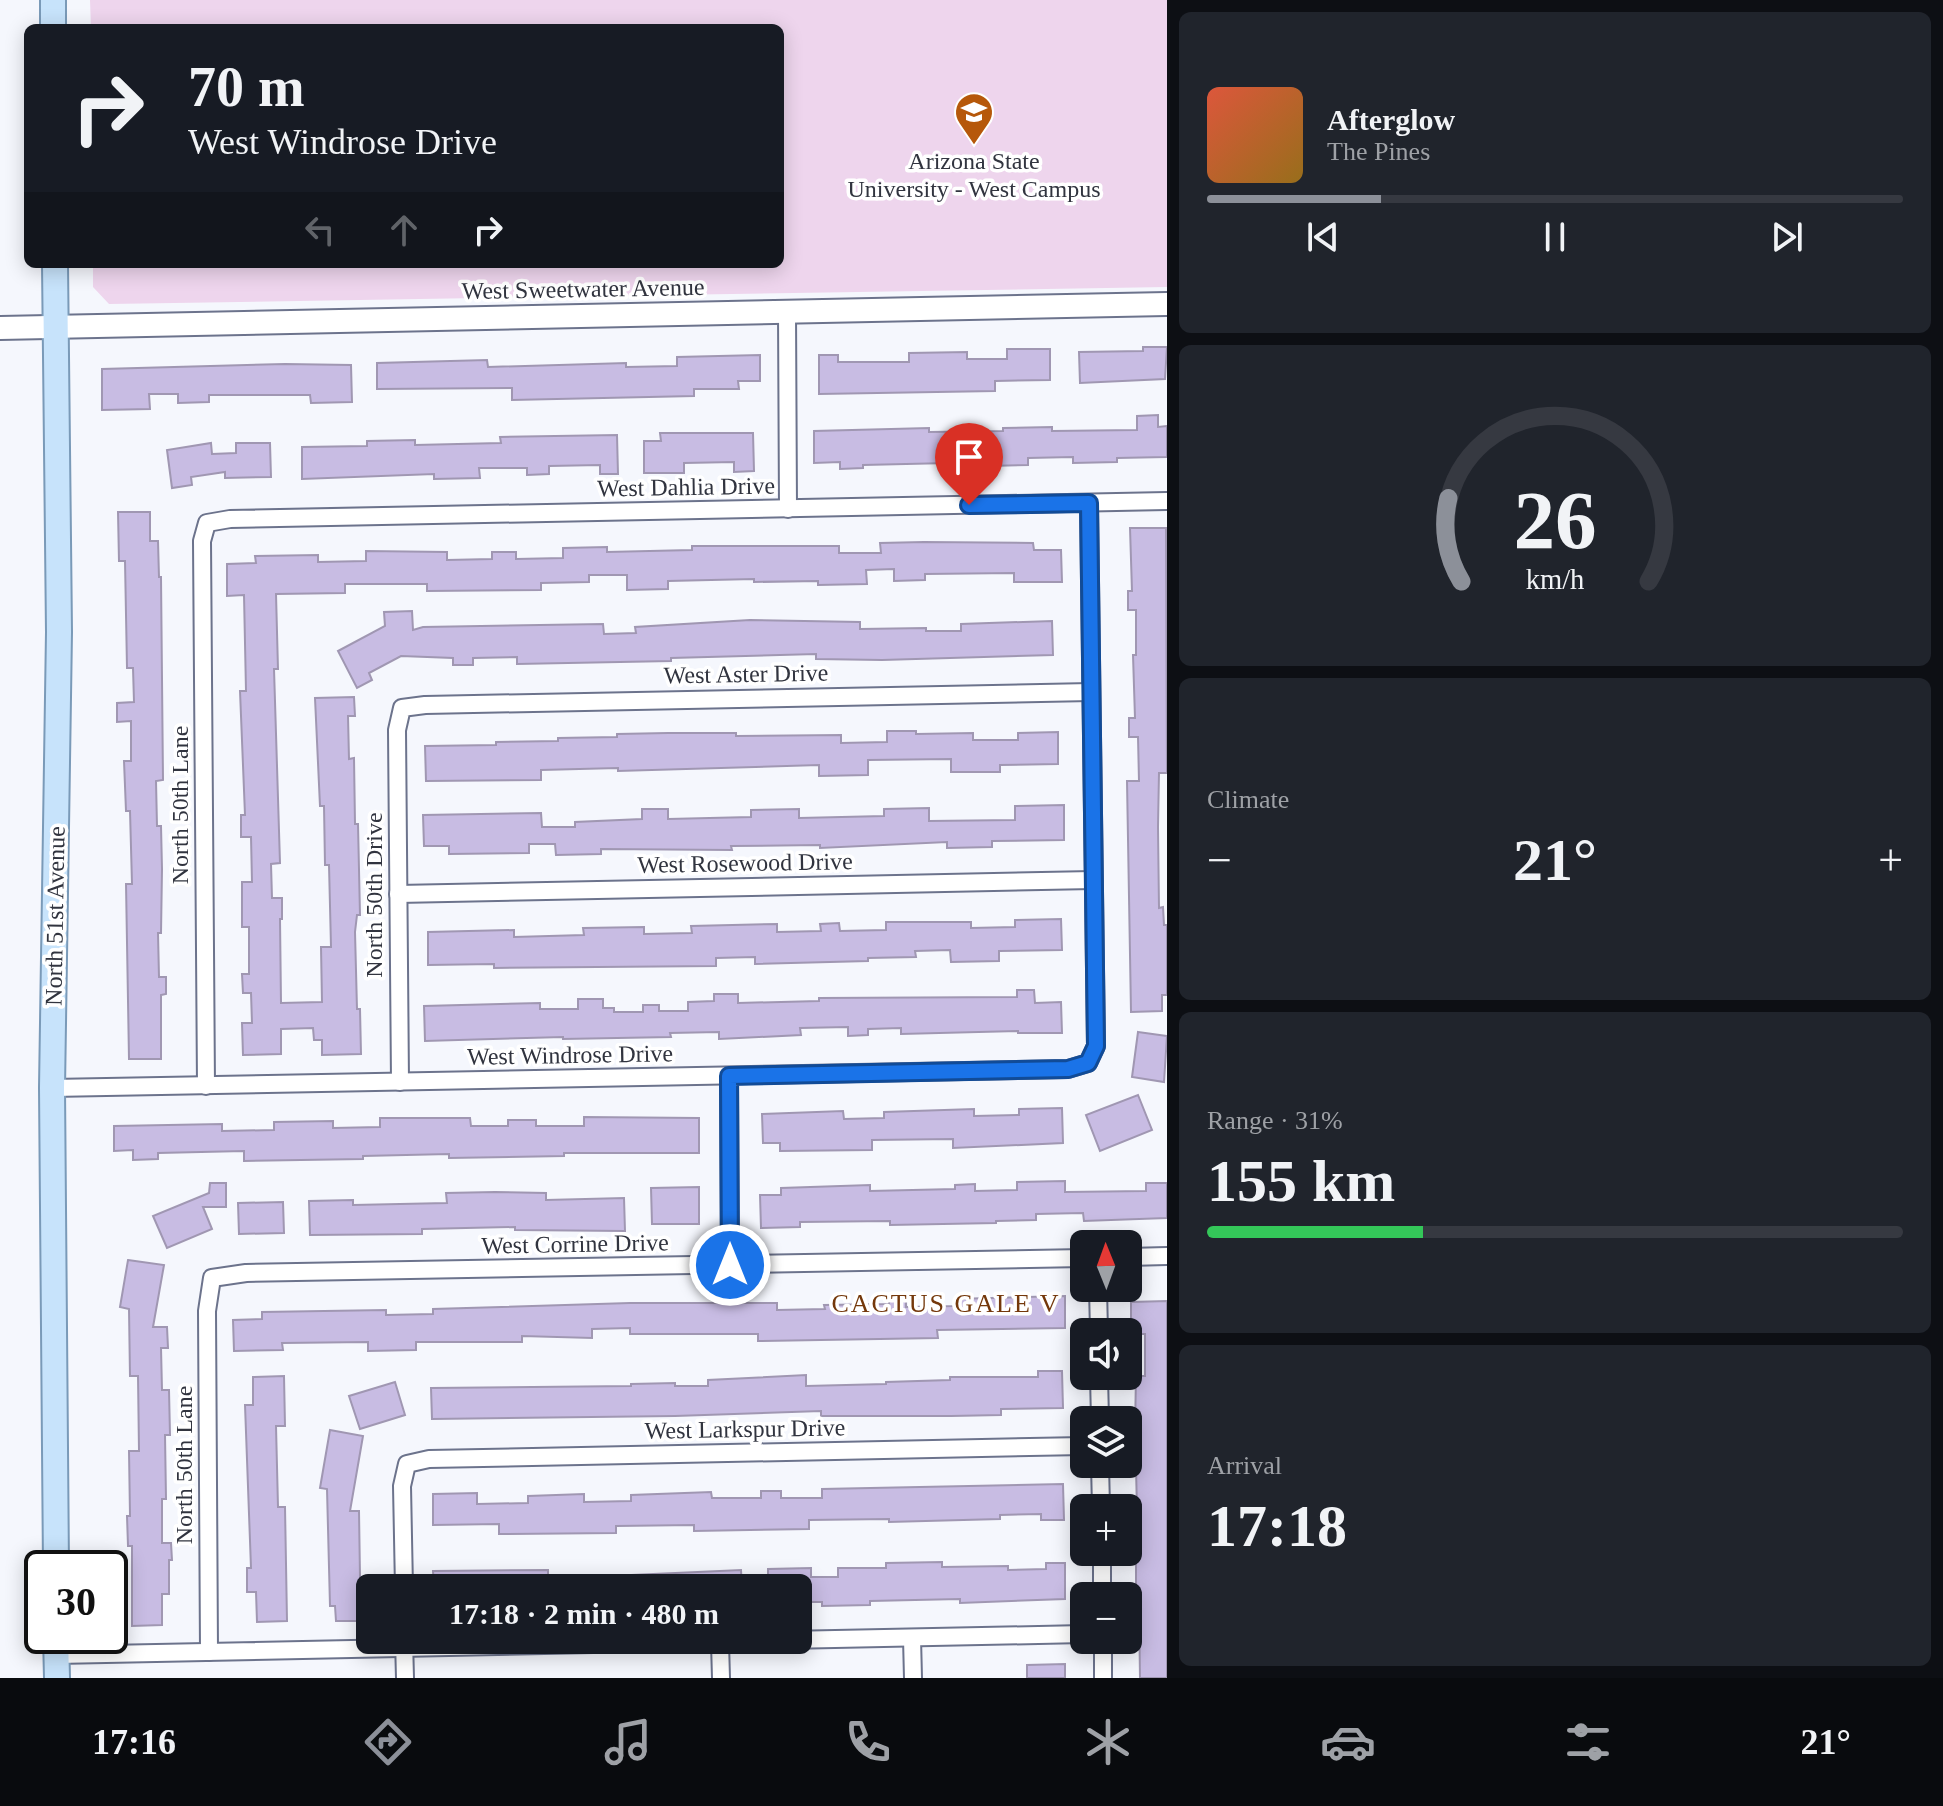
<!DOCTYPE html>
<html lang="en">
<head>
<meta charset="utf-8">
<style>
	body { margin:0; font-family:Georgia,serif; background:#20242c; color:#f1f3f6; height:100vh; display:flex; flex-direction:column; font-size:30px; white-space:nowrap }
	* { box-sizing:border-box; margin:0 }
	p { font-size:26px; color:#9ea1a6 }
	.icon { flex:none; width:44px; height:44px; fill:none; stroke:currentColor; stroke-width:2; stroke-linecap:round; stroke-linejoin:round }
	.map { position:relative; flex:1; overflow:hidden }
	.side { display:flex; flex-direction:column; gap:12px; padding:12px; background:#0d0f14; width:776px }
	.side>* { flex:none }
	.banner { position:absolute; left:24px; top:24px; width:760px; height:244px; border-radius:12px; box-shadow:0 4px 20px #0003; background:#171b24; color:#f1f3f6; overflow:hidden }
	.needle { width:52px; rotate:359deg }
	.buttons { position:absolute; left:1070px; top:1230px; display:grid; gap:16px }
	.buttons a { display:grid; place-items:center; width:72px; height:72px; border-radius:12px; background:#171b24; box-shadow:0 4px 20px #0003; font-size:40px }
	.speed { position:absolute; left:24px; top:1550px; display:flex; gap:16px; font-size:40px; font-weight:700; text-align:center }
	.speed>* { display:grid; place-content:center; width:104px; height:104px; border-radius:50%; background:#171b24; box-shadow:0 4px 20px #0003; line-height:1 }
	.speed .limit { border:4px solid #111; border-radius:12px; background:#fff; color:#111 }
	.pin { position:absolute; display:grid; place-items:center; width:68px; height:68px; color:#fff; margin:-82px -34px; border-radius:50% 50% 50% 0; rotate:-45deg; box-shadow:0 0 8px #0007 }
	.pin .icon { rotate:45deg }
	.me { position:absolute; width:88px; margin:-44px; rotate:0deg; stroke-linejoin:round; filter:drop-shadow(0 0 6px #0008) }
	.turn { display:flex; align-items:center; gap:28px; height:168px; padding:0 32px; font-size:36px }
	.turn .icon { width:104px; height:104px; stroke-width:2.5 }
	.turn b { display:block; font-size:56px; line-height:68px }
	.lanes { display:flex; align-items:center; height:76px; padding:0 32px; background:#0003; justify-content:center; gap:40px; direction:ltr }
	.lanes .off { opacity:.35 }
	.big { font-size:60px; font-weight:800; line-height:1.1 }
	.side .card { flex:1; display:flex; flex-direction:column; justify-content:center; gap:12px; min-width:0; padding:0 28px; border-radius:12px; background:#20242c }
	.side .dial { align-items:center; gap:0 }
	.dial svg { height:208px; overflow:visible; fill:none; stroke:#363941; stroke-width:7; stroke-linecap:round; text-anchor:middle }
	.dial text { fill:#f1f3f6; stroke:none }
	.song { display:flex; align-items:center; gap:24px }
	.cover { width:96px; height:96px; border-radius:12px; background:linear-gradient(135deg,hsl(10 70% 55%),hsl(40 70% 35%)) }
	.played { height:8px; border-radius:4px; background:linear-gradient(90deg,#8c9099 25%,#363941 25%) }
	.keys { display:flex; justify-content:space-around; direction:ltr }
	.heat { display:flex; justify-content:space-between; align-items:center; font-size:44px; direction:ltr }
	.charge { height:12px; border-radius:6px; background:linear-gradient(90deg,#34c759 31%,#363941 0) }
	.trip { position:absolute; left:356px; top:1574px; width:456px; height:80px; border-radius:12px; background:#171b24; box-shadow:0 4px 20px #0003; font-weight:800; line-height:80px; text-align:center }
	.tabs { display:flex; height:128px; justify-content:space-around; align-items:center; background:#090b0e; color:#9ea1a6 }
	.tabs .icon { width:56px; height:56px }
	.tabs .active { color:#8c9099 }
	.tabs b { font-size:36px; color:#f1f3f6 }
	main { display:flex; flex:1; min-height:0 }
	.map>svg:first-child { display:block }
	.green { fill:#eed5ed }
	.building { fill:#c8bce3; stroke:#a097b2; stroke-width:2 }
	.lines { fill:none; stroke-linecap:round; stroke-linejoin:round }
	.street-casing { stroke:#6c738c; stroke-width:20 }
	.secondary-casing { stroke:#6c738c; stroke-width:26 }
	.primary-casing { stroke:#7a9ab8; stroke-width:28 }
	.street { stroke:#fff; stroke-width:16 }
	.secondary { stroke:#fff; stroke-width:22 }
	.primary { stroke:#c7e3fb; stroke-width:24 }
	.route-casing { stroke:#114b97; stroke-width:20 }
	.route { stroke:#1a73e8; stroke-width:14 }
	.labels { text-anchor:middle; stroke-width:7; stroke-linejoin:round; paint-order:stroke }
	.poi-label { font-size:24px; fill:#31343f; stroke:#fff }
	.street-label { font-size:24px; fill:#31343f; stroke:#fff }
	.neighbourhood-label { font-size:26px; letter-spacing:2px; fill:#74380b; stroke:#fff }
</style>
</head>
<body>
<main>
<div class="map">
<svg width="1167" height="1678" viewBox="0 0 1167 1678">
	<rect width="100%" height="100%" fill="#f5f7fd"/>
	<polygon class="green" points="90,0 1167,0 1167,287 109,304 93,287 93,264 780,264 780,28 91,28"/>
	<g class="building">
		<polygon points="1143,347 1167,347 1165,379 1080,383 1079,352 1143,351"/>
		<polygon points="1007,349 1050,349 1050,380 995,381 995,391 819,394 819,355 838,355 838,362 909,362 909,353 967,352 967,359 1007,359"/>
		<polygon points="760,355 760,381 738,381 739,389 694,389 694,396 512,400 512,388 377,389 377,363 487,360 488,367 626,363 626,367 677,366 677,357"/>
		<polygon points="285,364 351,365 352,402 311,403 310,395 209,395 209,402 178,403 178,394 149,394 150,409 102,410 102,369"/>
		<polygon points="1158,415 1158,427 1167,426 1167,457 1117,458 1117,462 1073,463 1073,457 1028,458 1028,465 949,467 949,463 863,465 863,468 840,469 840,462 814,463 814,431 929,428 929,432 1003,431 1003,428 1052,427 1052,431 1137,430 1137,416"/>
		<polygon points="660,433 753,433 754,471 734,472 734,462 684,463 684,473 644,473 644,441 661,441"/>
		<polygon points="617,435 618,474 600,474 600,465 549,466 549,474 527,475 527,468 479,468 480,478 434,479 434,474 302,479 302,447 367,446 367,441 415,440 415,445 501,443 500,437"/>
		<polygon points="211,443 212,454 236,453 236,443 270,443 271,477 225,478 225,472 191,477 192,485 172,488 167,450"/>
		<polygon points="118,512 150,512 150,541 158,541 159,577 161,577 163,780 156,781 157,826 161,826 162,869 161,933 158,933 159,977 166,977 166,994 161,995 161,1059 129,1059 126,884 132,884 130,811 126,811 124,761 131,761 131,721 117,722 117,703 134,702 133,668 127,668 125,561 119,561"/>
		<polygon points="1130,528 1166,528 1167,773 1159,773 1158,827 1159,908 1163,907 1164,925 1167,925 1167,995 1162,995 1162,1011 1131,1012 1127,781 1139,781 1138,737 1129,737 1129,718 1135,718 1133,655 1136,655 1136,610 1128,610 1128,591 1132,591"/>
		<polygon points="924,542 1033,543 1034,550 1061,550 1062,582 1014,582 1014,573 925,574 925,580 894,581 894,569 866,570 867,584 818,585 818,581 754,582 754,579 668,581 668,589 627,590 627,575 589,575 589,582 541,583 541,590 427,591 427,584 345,584 345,593 276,594 278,669 274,669 280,863 271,864 272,898 282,898 282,919 280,919 281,1003 322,1002 321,947 331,947 329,865 325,865 324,806 320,806 315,698 354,697 355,716 348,716 349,759 354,758 355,824 358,824 360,915 357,915 355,932 357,1009 360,1009 361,1054 322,1055 322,1040 314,1040 313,1028 281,1029 281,1054 243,1055 242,1023 252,1023 251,993 243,993 242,974 249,974 249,927 242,927 242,882 252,882 251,837 241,837 241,815 245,815 240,691 246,691 244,595 227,596 227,564 256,563 255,556 318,555 318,562 366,561 366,551 447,552 447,560 492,559 492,552 516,552 516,559 563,558 563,548 607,547 607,552 692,550 692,546 839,546 839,553 881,553 880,543"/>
		<polygon points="412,611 413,630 423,627 603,624 604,634 636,633 635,627 750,620 860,622 860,629 926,628 926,631 961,631 961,624 1052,621 1053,655 882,660 816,659 816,654 671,658 671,661 517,664 517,657 473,658 473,665 453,665 453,658 401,656 369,673 372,680 357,688 338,651 385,626 384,612"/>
		<polygon points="887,731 916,731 916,734 973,733 973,740 1018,740 1018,733 1058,732 1058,764 1000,765 1000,772 951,772 951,759 868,760 868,775 819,776 819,765 618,771 618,768 541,770 541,780 426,781 425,746 496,745 496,742 558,741 558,738 617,737 617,734 668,733 736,733 736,736 841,735 841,743 887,742"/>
		<polygon points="1064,805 1064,840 992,841 992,847 947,848 947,842 820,848 820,845 731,846 732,850 601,849 601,854 556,855 555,844 529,844 529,853 449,854 449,846 424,846 423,815 541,813 542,827 575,827 575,822 642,819 642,809 668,809 668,819 751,817 751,810 799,809 799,818 884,816 884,809 929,808 929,821 1015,820 1015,806"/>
		<polygon points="1061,919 1062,950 999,951 999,961 951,962 950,950 915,951 916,957 868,958 868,961 755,964 755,957 716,958 716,966 494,968 494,964 428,965 428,932 514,930 514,937 584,935 583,928 644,927 644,934 692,933 691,926 777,924 777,932 821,931 820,924 839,923 840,931 886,930 886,922 971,922 971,928 1015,927 1015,920"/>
		<polygon points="1017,990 1034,990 1035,1003 1061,1002 1062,1033 1018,1033 1018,1031 901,1034 901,1028 868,1029 868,1035 848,1036 848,1027 800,1028 801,1035 739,1038 719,1039 719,1032 670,1033 671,1037 563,1039 563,1037 425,1041 424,1006 540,1003 540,1009 578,1009 578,999 603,999 603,1008 614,1008 614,1012 643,1012 643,1005 659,1005 659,1011 688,1011 688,1002 714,1001 714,994 738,994 738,1003 819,1001 819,998 1017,997"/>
		<polygon points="1138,1032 1167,1036 1164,1082 1132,1077"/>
		<polygon points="1138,1095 1152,1130 1100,1151 1086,1115"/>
		<polygon points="1062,1108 1063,1143 953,1148 953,1139 872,1140 872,1150 780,1151 780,1143 763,1143 762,1114 843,1111 844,1119 884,1118 884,1112 974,1109 974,1116 1019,1115 1019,1109"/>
		<polygon points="584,1117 699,1118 699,1153 564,1153 564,1156 449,1158 449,1154 363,1156 363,1159 244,1161 244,1151 158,1153 158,1159 133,1160 133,1150 114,1151 114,1126 222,1124 222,1131 274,1130 274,1122 333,1121 333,1128 380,1127 380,1118 470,1118 471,1126 508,1126 508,1120 536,1120 536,1126 584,1126"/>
		<polygon points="1065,1181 1065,1192 1146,1191 1146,1183 1167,1183 1167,1218 1084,1221 1083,1213 1036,1214 1036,1220 996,1221 996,1223 890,1225 890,1221 800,1222 800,1227 761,1228 760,1195 781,1195 781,1188 870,1185 870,1191 955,1189 955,1185 975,1184 975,1191 1017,1190 1017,1182"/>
		<polygon points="210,1183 226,1183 226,1207 203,1207 212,1229 167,1248 153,1216 209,1193"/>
		<polygon points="699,1187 699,1224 652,1224 651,1188"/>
		<polygon points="495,1192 546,1193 546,1200 624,1198 625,1231 515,1230 515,1227 422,1229 422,1234 310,1235 309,1201 353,1200 353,1205 447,1203 446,1193"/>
		<polygon points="283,1202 284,1233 239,1234 238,1203"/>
		<polygon points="128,1260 164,1265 153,1327 167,1327 168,1348 161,1348 162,1390 169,1390 170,1435 165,1435 166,1499 162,1499 162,1543 171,1543 172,1560 169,1560 169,1594 162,1594 162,1625 132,1626 132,1546 128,1546 127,1516 130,1516 129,1451 139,1451 138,1376 130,1376 129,1309 120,1307"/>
		<polygon points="1065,1296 1065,1328 937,1330 938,1338 758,1341 758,1334 630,1334 630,1328 592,1329 592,1338 522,1336 522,1342 416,1342 416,1350 368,1351 368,1342 282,1343 283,1350 234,1351 233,1320 262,1319 262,1312 386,1310 386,1315 433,1314 433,1309 630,1303 777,1303 777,1310 825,1309 824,1305 889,1304 889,1301 906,1300 906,1307 955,1306 955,1299"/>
		<polygon points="1167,1301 1167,1678 1140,1678 1139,1604 1136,1604 1136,1549 1138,1549 1135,1429 1136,1376 1145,1376 1145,1334 1131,1334 1131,1302"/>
		<polygon points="1038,1371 1062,1371 1063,1408 1001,1409 1001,1415 951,1416 821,1416 821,1411 675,1416 432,1419 431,1388 631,1386 631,1384 675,1383 675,1386 708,1386 708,1380 806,1375 806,1386 886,1384 886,1382 950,1380 950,1377 1038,1377"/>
		<polygon points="284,1376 285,1426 276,1426 278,1507 285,1507 287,1621 257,1622 256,1592 247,1592 247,1568 251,1568 245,1405 253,1405 253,1377"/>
		<polygon points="395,1382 405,1415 360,1429 349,1396"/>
		<polygon points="330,1430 363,1436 350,1511 359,1511 360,1577 364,1577 365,1621 336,1621 335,1606 330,1606 327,1489 320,1488"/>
		<polygon points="1063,1484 1064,1520 1041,1520 1041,1514 1000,1515 1000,1519 889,1522 889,1519 809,1520 809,1529 694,1531 694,1525 616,1526 616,1533 499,1534 499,1524 433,1525 433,1494 477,1493 477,1504 528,1503 528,1496 584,1494 584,1502 631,1501 631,1495 711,1492 712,1498 761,1498 761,1491 781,1491 781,1498 822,1498 822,1489"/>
		<polygon points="942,1562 942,1567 1008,1566 1008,1570 1046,1569 1046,1563 1065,1563 1065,1599 960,1603 960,1599 870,1601 870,1605 822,1606 822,1602 798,1602 798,1588 768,1588 768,1569 811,1568 811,1577 838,1577 838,1568 886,1568 886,1563"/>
		<polygon points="548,1570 548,1588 434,1588 433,1571"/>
		<polygon points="741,1570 742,1588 632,1588 632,1575"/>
		<polygon points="1065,1664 1065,1678 1027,1678 1027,1665"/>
	</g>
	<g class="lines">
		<g class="street-casing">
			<g id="street">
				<polyline points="787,312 788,509"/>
				<polyline points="398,894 1093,880"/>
				<polyline points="729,1076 730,1265"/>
				<polyline points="400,1082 397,730 402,708 425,705 1091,692"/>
				<polyline points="206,1086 202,541 207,523 230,519 1167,501"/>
				<polyline points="52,1088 1068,1069 1088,1063 1096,1046 1089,503"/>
				<polyline points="1128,1257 1167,1256"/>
				<polyline points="1098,1288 1099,1332"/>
				<polyline points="1099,1376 1100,1420"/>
				<polyline points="1100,1464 1101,1508"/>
				<polyline points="1102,1552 1102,1596"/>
				<polyline points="404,1588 402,1486 407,1464 429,1459 1084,1446"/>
				<polyline points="912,1638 913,1678"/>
				<polyline points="404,1640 405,1678"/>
				<polyline points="1103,1640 1103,1678"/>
				<polyline points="720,1643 721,1678"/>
				<polyline points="209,1652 207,1311 212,1278 246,1273 1084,1258"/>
				<polyline points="56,1655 1084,1634"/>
			</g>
		</g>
		<g class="secondary-casing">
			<polyline id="secondary" points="0,328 1167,304"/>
		</g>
		<g class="primary-casing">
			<g id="primary">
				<polyline points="53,0 53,28"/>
				<polyline points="55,264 59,632 52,1088 56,1568"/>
				<polyline points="56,1636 57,1678"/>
			</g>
		</g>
		<use href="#street" class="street"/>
		<use href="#secondary" class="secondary"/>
		<use href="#primary" class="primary"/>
	</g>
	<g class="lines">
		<g class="route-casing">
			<polyline id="route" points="730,1265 729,1076 1068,1069 1088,1063 1096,1046 1089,503 969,505"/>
		</g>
		<use href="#route" class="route"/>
	</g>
	<defs>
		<g id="university-pin" transform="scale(2)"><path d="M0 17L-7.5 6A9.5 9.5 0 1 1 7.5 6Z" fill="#b6580a" stroke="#fff"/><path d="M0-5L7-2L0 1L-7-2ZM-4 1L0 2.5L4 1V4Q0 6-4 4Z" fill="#fff"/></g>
	</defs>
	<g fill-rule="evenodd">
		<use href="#university-pin" x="974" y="112"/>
	</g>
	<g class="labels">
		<g class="poi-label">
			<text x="974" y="169">Arizona State<tspan x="974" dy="28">University - West Campus</tspan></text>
		</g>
		<g class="street-label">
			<text transform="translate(583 289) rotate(-1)" y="8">West Sweetwater Avenue</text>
			<text transform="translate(686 487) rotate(-1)" y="8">West Dahlia Drive</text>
			<text transform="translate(746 674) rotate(-1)" y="8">West Aster Drive</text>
			<text transform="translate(180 805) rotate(-90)" y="8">North 50th Lane</text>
			<text transform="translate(745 863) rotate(-1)" y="8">West Rosewood Drive</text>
			<text transform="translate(374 895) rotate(-90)" y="8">North 50th Drive</text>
			<text transform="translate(55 916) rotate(-89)" y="8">North 51st Avenue</text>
			<text transform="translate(570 1055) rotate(-1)" y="8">West Windrose Drive</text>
			<text transform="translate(575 1244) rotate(-1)" y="8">West Corrine Drive</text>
			<text transform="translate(745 1429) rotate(-1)" y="8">West Larkspur Drive</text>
			<text transform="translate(184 1465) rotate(-90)" y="8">North 50th Lane</text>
		</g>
		<g class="neighbourhood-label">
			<text x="946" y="1312">CACTUS GALE V</text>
		</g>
	</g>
</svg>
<div class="buttons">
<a><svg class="needle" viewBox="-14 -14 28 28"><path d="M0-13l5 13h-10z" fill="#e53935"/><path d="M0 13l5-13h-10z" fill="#9ea1a6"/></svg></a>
<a><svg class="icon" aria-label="sound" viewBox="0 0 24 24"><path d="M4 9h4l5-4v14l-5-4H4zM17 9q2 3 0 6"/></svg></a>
<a><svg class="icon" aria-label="layers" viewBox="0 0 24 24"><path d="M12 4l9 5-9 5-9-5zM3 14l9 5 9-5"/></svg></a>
<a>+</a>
<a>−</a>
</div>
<div class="speed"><div class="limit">30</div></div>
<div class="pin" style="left:969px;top:505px;background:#d93025"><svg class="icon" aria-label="arrive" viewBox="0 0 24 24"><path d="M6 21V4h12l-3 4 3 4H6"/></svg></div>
<svg class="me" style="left:730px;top:1265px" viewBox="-20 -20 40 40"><circle r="17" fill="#1a73e8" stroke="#fff" stroke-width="3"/><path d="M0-11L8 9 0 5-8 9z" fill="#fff"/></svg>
<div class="trip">17:18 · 2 min · 480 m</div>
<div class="banner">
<div class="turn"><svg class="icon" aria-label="right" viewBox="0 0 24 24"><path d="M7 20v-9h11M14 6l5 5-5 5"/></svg><div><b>70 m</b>West Windrose Drive</div></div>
<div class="lanes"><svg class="icon off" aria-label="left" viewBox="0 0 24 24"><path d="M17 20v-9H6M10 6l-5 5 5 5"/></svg><svg class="icon off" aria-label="ahead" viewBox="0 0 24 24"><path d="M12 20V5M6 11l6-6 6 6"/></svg><svg class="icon" aria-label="right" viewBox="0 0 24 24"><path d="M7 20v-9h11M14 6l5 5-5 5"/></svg></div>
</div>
</div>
<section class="side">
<div class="card">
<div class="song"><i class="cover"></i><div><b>Afterglow</b><p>The Pines</p></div></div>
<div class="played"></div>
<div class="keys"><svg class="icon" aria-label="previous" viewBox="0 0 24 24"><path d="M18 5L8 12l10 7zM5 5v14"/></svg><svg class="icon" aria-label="pause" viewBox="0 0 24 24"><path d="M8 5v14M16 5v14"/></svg><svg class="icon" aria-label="next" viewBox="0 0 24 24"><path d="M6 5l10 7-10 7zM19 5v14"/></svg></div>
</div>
<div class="card dial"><svg viewBox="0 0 100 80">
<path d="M14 69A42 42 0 1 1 86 69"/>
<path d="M14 69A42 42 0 0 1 9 37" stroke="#8c9099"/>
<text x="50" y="56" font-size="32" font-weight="700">26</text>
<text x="50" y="72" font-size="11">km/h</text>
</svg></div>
<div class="card"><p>Climate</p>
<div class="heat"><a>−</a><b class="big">21°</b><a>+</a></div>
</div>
<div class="card"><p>Range · 31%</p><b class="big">155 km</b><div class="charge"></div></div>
<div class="card"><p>Arrival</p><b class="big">17:18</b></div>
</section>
</main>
<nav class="tabs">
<b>17:16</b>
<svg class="icon active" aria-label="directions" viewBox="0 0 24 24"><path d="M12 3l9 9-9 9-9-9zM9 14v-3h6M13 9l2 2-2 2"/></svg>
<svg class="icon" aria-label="music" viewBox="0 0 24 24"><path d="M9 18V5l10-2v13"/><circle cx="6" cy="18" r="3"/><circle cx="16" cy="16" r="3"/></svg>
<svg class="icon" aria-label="phone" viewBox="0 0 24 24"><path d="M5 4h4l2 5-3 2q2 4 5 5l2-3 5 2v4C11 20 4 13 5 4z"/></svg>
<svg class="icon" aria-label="climate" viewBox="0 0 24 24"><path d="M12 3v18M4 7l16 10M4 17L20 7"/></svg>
<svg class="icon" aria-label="car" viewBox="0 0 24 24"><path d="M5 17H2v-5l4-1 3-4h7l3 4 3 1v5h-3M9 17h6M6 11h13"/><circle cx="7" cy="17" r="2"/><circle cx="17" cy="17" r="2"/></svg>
<svg class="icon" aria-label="filters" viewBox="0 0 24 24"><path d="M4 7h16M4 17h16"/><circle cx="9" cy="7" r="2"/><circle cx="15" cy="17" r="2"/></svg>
<b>21°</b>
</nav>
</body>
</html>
